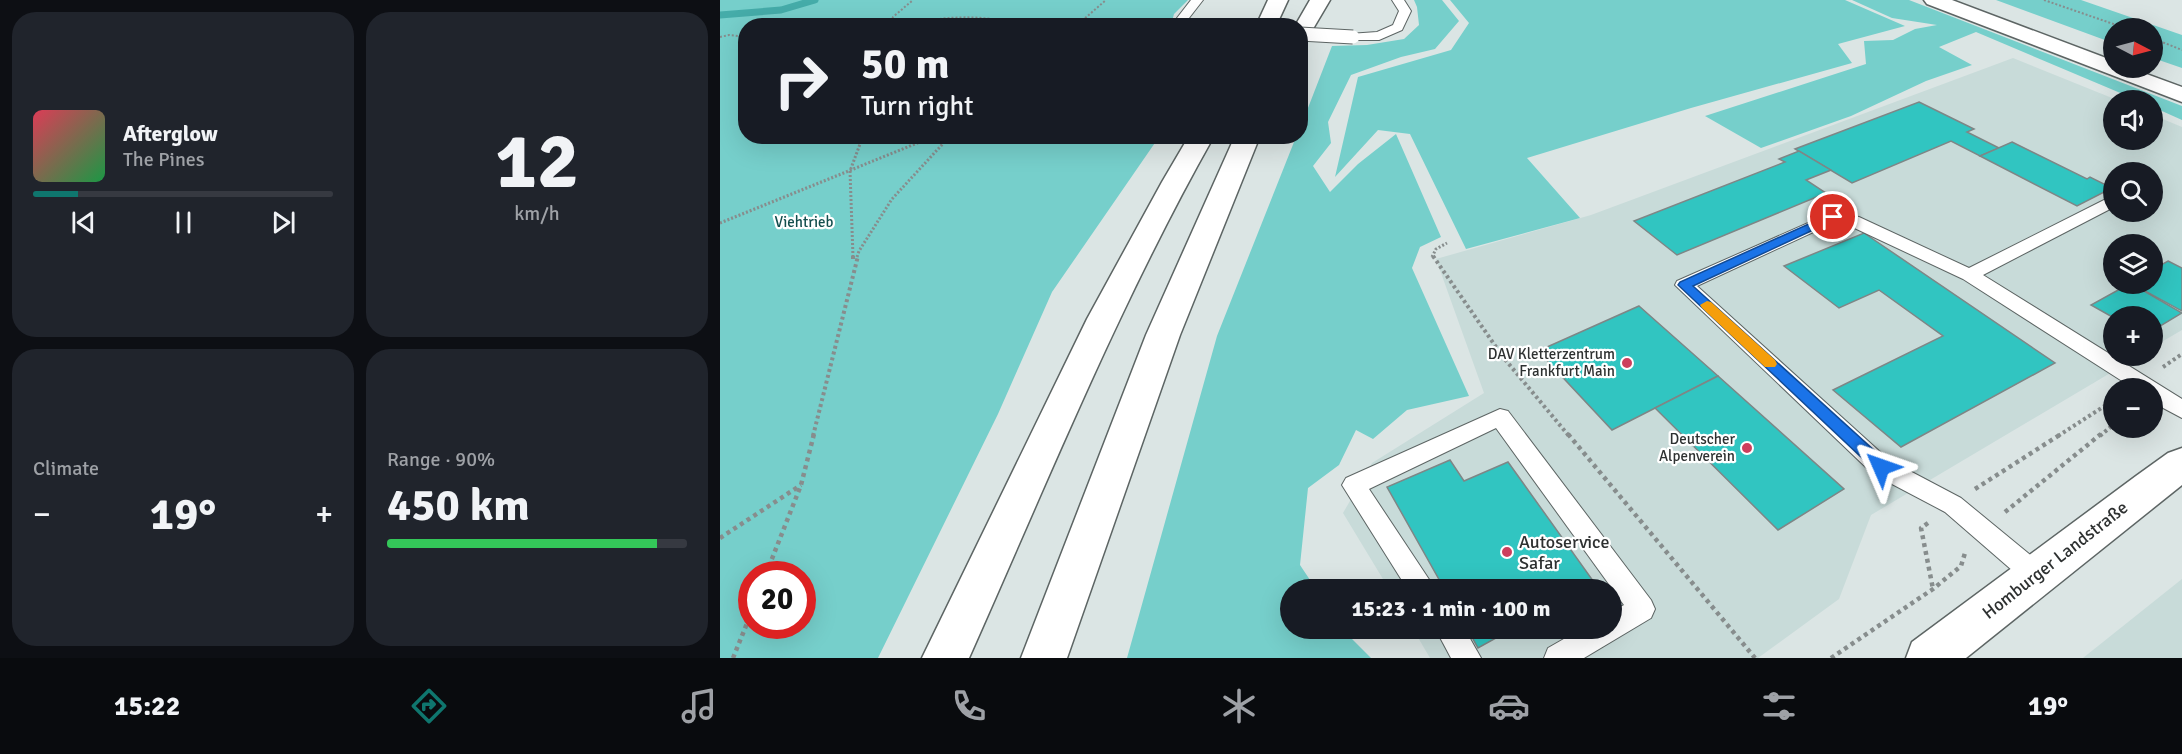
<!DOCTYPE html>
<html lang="en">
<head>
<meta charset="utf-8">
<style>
	body { margin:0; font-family:Signika,sans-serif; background:#20242c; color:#f1f3f6; height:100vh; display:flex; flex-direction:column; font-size:22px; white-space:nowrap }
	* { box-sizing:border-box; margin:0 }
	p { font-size:20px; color:#9ea1a6 }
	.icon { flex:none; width:33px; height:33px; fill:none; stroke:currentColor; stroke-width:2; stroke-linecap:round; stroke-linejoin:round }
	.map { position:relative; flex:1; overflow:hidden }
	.drawer { display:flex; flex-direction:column; gap:12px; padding:12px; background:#0d0f14; width:720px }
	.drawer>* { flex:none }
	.hud { position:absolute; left:18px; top:18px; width:570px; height:126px; border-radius:24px; box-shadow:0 6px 24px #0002; background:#171b24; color:#f1f3f6; overflow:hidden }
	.needle { width:39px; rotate:96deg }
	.buttons { position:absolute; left:1383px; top:18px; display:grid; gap:12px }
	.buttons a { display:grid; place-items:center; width:60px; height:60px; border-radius:50%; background:#171b24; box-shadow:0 6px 24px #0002; font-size:30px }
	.speed { position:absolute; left:18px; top:561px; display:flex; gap:12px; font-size:30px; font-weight:700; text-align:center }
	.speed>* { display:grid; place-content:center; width:78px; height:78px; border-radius:50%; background:#171b24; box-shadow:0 6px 24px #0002; line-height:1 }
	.speed .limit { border:9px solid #d22; background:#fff; color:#111 }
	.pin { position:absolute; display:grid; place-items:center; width:51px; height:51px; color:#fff; margin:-26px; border:3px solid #fff; border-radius:50%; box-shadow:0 2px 6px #0007 }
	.me { position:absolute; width:66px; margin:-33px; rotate:313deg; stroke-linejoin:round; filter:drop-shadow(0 0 4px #0008) }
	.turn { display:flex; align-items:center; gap:21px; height:126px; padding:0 24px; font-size:27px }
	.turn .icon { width:78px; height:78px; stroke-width:2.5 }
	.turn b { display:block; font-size:42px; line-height:51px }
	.big { font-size:45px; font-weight:700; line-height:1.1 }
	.drawer .card { flex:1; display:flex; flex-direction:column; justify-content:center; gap:9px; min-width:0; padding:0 21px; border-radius:24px; background:#20242c }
	.drawer .dial { align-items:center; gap:0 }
	.dial b { font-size:78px; line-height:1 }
	.song { display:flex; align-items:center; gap:18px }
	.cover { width:72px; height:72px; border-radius:9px; background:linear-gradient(135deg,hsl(350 70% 55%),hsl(140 70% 35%)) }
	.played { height:6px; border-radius:3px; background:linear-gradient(90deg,#0f766e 15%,#363941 15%) }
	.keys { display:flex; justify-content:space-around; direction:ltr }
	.heat { display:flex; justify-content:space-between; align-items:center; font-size:33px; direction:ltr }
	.charge { height:9px; border-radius:4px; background:linear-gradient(90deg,#34c759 90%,#363941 0) }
	.drawer .tiles { flex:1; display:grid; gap:12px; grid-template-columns:repeat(2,1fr) }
	.trip { position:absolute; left:560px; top:579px; width:342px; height:60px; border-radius:30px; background:#171b24; box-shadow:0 6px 24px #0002; font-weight:700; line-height:60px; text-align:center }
	.tab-bar { display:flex; height:96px; justify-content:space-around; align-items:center; background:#090b0e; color:#9ea1a6 }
	.tab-bar .icon { width:42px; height:42px }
	.tab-bar .on { color:#0f766e }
	.tab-bar b { font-size:27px; color:#f1f3f6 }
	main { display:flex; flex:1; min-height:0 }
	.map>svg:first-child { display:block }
	.built { fill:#c8dbd9; fill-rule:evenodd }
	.green { fill:#76cfcb; fill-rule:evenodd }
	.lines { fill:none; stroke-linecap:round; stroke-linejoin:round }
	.stream { stroke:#45aca9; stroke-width:7 }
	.building { fill:#31c5c1; stroke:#7e8686; stroke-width:1.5 }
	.lane-casing { stroke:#5d6564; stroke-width:2 }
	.secondary-casing { stroke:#5d6564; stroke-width:3 }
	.highway-casing { stroke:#5d6564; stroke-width:3 }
	.path-far3 { stroke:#878d8d; stroke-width:2; stroke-dasharray:2 2; stroke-linecap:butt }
	.path-far2 { stroke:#878d8d; stroke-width:3; stroke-dasharray:2 2; stroke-linecap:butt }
	.path-far1 { stroke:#878d8d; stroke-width:4; stroke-dasharray:3 3; stroke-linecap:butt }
	.path { stroke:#878d8d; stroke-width:4.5; stroke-dasharray:4 4; stroke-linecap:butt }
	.lane { fill:#fff; fill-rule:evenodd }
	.secondary { fill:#fff; fill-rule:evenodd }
	.highway { fill:#fff; fill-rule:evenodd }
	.lane-bridge-casing { stroke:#5d6564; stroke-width:15; stroke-linecap:butt }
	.lane-bridge { stroke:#fff; stroke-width:13 }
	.route { fill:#1a73e8; stroke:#114b97; stroke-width:1.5 }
	.slow { fill:#f59e0b }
	.poi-dot { fill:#cd3e5d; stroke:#fff; stroke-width:2 }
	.labels { text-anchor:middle; stroke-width:4.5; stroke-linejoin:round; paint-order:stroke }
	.park-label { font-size:15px; fill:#124e4d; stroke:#fff }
	.poi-label { font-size:15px; fill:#2e3131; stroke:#fff; text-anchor:end }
	.near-poi-label { font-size:18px; fill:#2e3131; stroke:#fff; text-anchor:start }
	.near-street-label { font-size:18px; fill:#2e3131; stroke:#fff }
</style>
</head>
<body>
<main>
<section class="drawer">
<div class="tiles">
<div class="card">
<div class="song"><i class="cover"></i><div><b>Afterglow</b><p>The Pines</p></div></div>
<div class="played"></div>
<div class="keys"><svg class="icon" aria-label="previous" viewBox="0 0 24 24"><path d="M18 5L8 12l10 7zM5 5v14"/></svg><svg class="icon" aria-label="pause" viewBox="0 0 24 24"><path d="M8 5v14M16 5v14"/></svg><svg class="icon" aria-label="next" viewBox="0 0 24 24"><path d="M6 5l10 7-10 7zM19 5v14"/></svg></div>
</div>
<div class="card dial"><b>12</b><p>km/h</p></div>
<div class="card"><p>Climate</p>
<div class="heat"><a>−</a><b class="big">19°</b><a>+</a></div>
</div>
<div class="card"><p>Range · 90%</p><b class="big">450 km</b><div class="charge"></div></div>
</div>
</section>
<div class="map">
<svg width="1462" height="658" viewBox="0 0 1462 658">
	<rect width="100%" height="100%" fill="#dbe5e4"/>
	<g class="built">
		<path d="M1293,58L1397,100H1394V140H1432L1433,115L1462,127V330L1433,347L1432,316H1394V356H1419L1151,515L1119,599L1038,658H710L693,629L891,628V590L669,589L623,513L652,463L764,393L716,259L871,215ZM1394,172H1432V212H1394ZM1394,244H1432V284H1394Z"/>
		<polygon points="1462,579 1462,658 1363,658"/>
	</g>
	<g class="green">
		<path d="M0,0H468L454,14L451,25L26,26V136L439,137L332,292L278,414L158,658H0ZM82,574V626H32V574Z"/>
		<polygon points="694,0 722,0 739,21 715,49 681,57 631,75 608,122 611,143 593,166 610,192 638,164 676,134 721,237 700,247 692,268 749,396 687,410 653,439 636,430 619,465 588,488 580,565 596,589 570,590 570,628 622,629 651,658 407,658 497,336 576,137 580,136 581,126 612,46 647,45 684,39 699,25 697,7"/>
		<polygon points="730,0 1125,0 1185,26 1118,44 1132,63 971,108 807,158 860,218 746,249 690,134 658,130 615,177 638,77 731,50 749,23"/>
		<polygon points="1132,0 1189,0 1462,106 1462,120 1433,107 1432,100 1417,100 1256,32 1219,47 1252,65 1206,81 1131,116 1041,148 985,116 1146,64 1144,41 1173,40 1195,29 1217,25 1172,18"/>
		<polygon points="1276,0 1361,0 1462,35 1462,68 1433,58 1432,28 1394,28 1393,43"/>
	</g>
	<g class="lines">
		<polyline class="stream" points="0,15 61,10 95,0"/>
	</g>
	<g class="building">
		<polygon points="1199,102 1254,129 1247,132 1279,148 1260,156 1231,141 1132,183 1075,149"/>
		<polygon points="1292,142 1367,179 1370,177 1392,188 1357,206 1260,156"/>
		<polygon points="1079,151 1111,170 1086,180 1106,193 957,255 914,221 1065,162 1059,159"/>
		<polygon points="1144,233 1335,363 1181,447 1113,390 1223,336 1159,290 1119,308 1064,266"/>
		<polygon points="1448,261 1462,268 1462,311 1412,284 1432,284 1432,270"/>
		<polygon points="1409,284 1412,284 1462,313 1432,331 1432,316 1394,318 1371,305"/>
		<polygon points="919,306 998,376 892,430 818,351"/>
		<polygon points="998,376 1124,489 1058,530 935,408"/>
		<polygon points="730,460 744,481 788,462 876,585 868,590 725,590 667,487"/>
		<polygon points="747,628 794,628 758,648"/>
	</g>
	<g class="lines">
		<g class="lane-casing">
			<g id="lane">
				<polygon points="471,0 483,0 469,18 473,26 461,26 457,18"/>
				<polygon points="672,0 684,0 691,11 682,30 659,40 629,40 629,34 657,32 673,25 679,11"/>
				<polygon points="1394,195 1394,207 1263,275 1462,399 1462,418 1432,402 1432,388 1413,388 1243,279 1128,225 1115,222 977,286 1169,460 1241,498 1326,568 1330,576 1326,584 1317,588 1308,584 1225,512 1153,474 955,285 957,281 1113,212 1139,217 1249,268"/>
				<polygon points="780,409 788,411 931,600 935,609 931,618 864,658 824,658 828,648 863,628 891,628 891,612 904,605 776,428 649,489 716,590 688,590 622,485 626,478"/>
				<polygon points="715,628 744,628 761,658 731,658"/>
			</g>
		</g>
		<g class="secondary-casing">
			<g id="secondary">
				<polygon points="1204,0 1232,0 1394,61 1394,68 1410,68 1462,87 1462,102 1207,4"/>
				<polygon points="1462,448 1462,485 1246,658 1186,658 1192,642 1416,476 1448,453"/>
			</g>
		</g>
		<g class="highway-casing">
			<g id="highway">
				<polygon points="548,0 568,0 556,26 536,26"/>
				<polygon points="590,0 610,0 587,39 580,41 580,26 575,26"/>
				<path d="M469,136H494C399,304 327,483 249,658H202L367,319L442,182Z"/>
				<polygon points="515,136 540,136 460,335 347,658 301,658 426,335"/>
			</g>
		</g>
		<g class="path-far3">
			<polyline points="1324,0 1405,28"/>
			<path d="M168,26C212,20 255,10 298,26"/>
			<polyline points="170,26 173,17 193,0"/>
			<polyline points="356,26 386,0"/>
			<polyline points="0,37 9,35 26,37"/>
			<polyline points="1432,38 1462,50"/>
		</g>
		<g class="path-far2">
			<polyline points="0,223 215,136"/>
			<polyline points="133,257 130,171 143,136"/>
			<polyline points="137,257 139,251 172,199 230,136"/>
			<polyline points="712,257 716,249 727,243"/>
		</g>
		<g class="path-far1">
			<polyline points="133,256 133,262"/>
			<polyline points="713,256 783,357 849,436"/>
			<polyline points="1443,367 1462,354"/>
			<polyline points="93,436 138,256"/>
			<polyline points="1338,436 1394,400"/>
			<polyline points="1380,436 1394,424"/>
		</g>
		<g class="path">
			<polyline points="848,434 1035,658"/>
			<polyline points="1255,489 1341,434"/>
			<polyline points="1285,512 1381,434"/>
			<polyline points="1208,523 1201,528 1213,589"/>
			<polyline points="0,538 81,485"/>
			<polyline points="46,574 81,485 94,434"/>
			<polyline points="13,658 32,611"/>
			<polyline points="1111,658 1213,589 1241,566 1245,553"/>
		</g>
		<use href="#lane" class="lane"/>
		<use href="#secondary" class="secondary"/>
		<use href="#highway" class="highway"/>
		<g class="lane-bridge-casing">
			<polyline id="lane-bridge" points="580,34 633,37"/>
		</g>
		<use href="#lane-bridge" class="lane-bridge"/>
	</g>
	<polygon class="route" points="1113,213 1118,217 1117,219 973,286 1167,462 1169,467 1167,471 1161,473 1156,471 958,285 960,282"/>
	<polygon class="slow" points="987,301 991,302 1055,360 1057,364 1055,367 1045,367 982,308 980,305"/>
	<g class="poi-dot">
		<circle cx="907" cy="363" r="6"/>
		<circle cx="1027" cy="448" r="6"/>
		<circle cx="787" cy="552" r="6"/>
	</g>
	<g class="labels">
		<g class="park-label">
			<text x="84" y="227">Viehtrieb</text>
		</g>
		<g class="poi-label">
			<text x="895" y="359">DAV Kletterzentrum<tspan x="895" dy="17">Frankfurt Main</tspan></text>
			<text x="1015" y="444">Deutscher<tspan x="1015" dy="17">Alpenverein</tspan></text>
		</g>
		<g class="near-poi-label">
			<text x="799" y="548">Autoservice<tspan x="799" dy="21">Safar</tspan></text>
		</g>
		<g class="near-street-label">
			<text transform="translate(1335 560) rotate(-38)" y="6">Homburger Landstraße</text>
		</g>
	</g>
</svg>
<div class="buttons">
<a><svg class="needle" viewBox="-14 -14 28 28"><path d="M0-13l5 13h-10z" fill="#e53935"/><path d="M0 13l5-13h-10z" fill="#9ea1a6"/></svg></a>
<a><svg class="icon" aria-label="sound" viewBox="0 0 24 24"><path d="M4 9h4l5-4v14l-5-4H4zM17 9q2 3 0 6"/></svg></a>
<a><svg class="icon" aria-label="search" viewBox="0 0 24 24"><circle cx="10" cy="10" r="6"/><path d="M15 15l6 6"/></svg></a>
<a><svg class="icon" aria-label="layers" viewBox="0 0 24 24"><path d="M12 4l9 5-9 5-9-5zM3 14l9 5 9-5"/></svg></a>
<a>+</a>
<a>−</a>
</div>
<div class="speed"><div class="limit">20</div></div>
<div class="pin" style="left:1113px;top:217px;background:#d93025"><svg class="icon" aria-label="arrive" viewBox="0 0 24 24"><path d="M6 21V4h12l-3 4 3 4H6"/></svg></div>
<svg class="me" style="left:1161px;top:467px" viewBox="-20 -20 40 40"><path d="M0-17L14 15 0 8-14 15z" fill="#1a73e8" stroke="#fff" stroke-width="4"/></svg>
<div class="trip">15:23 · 1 min · 100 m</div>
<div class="hud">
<div class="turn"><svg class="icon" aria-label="right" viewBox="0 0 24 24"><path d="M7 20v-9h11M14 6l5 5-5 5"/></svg><div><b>50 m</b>Turn right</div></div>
</div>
</div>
</main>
<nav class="tab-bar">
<b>15:22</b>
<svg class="icon on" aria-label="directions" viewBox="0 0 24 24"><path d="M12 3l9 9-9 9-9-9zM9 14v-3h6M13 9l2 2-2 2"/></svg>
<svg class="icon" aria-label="music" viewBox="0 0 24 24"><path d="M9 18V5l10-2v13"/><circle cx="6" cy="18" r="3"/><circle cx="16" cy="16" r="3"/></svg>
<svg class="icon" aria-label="phone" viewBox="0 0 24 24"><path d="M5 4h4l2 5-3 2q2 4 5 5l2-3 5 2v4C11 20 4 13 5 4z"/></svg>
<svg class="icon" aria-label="climate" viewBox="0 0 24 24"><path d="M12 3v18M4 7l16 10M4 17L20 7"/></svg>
<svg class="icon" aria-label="car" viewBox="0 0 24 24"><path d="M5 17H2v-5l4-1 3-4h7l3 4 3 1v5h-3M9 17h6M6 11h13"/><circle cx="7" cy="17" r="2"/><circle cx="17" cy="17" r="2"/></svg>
<svg class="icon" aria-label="filters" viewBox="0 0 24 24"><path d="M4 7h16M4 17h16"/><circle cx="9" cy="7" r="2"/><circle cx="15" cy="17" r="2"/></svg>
<b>19°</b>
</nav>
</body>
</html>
